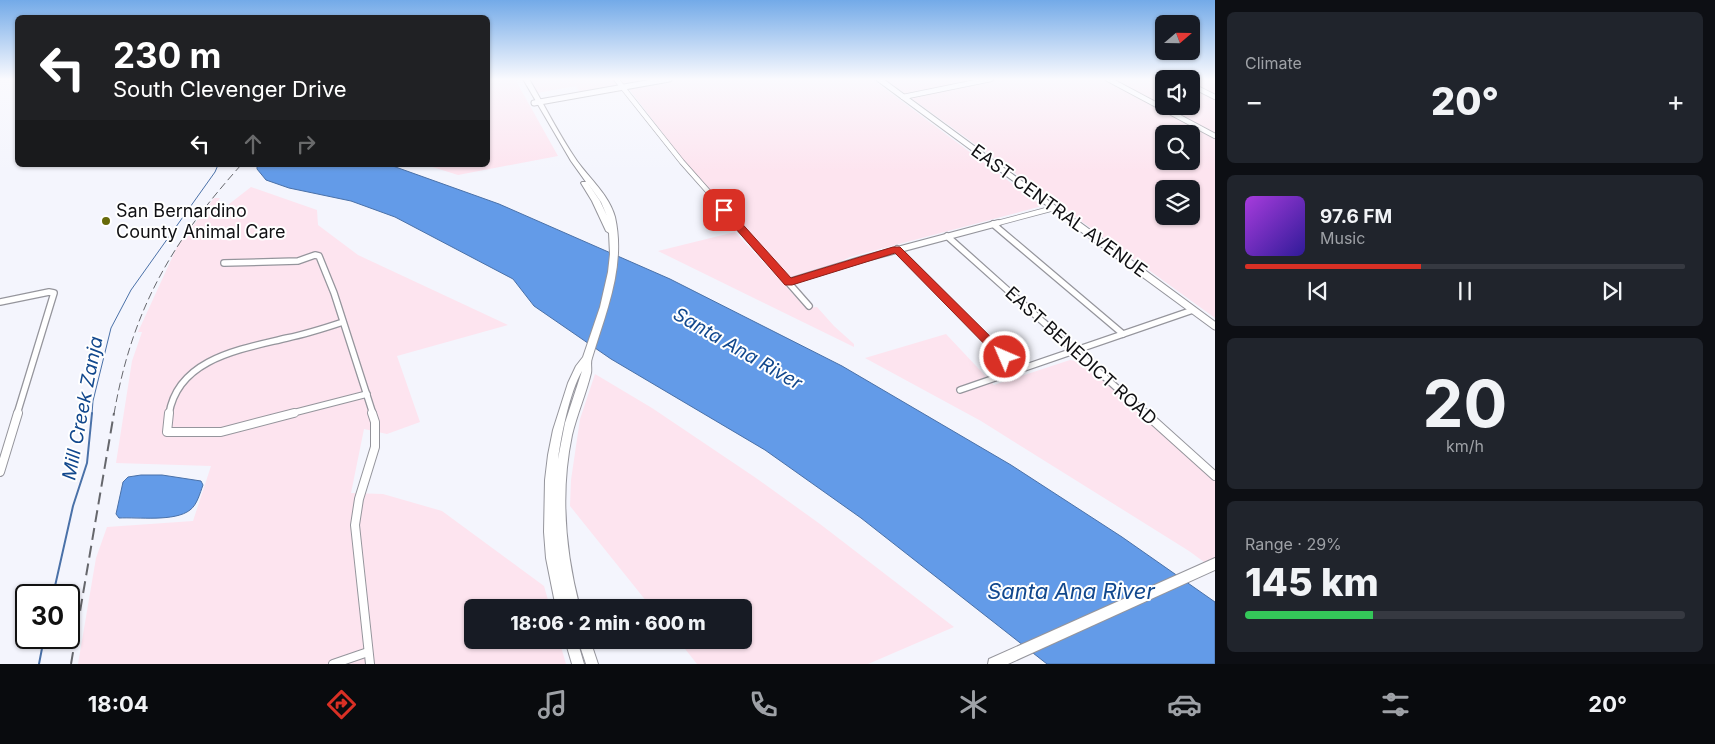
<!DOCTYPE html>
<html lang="en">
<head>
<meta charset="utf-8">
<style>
	body { margin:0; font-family:Inter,sans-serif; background:#20242c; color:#f1f3f6; height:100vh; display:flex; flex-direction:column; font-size:19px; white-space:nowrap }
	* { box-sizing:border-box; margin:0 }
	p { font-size:16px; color:#9ea1a6 }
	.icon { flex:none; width:28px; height:28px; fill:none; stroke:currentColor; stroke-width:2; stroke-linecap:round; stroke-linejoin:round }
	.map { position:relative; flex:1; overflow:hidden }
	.drawer { display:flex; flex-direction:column; gap:12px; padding:12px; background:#0d0f14; width:500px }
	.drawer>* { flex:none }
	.top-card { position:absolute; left:15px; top:15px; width:475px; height:152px; border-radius:8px; box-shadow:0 1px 4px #0004; background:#202124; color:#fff; overflow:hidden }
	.needle { width:32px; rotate:70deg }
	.controls { position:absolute; left:1155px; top:15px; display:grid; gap:10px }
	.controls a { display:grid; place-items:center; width:45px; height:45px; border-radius:8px; background:#171b24; box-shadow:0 1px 4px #0004; font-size:25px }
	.speed { position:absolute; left:15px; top:584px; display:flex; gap:10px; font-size:25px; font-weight:700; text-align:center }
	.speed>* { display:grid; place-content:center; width:65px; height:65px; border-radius:50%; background:#171b24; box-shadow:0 1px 4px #0004; line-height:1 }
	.speed .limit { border:2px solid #111; border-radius:8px; background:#fff; color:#111 }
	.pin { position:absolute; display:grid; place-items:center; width:42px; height:42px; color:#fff; margin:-21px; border-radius:10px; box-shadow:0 2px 8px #0006 }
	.me { position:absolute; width:55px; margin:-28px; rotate:315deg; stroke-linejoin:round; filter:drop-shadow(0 0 4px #0008) }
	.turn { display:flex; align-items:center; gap:18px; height:105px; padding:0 15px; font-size:22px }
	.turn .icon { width:65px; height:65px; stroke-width:2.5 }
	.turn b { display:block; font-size:35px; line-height:42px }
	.lanes { display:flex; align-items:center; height:48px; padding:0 15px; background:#0003; justify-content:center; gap:25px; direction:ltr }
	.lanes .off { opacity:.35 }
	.big { font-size:38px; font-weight:800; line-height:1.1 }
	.drawer .widget { flex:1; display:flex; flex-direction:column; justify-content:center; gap:8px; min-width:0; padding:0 18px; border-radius:8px; background:#20242c }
	.drawer .dial { align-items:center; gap:0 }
	.dial b { font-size:65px; line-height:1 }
	.song { display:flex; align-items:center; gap:15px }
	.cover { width:60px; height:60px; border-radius:8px; background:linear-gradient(135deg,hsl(280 70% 55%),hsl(250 70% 35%)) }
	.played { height:5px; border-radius:2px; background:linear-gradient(90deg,#d93025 40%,#363941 40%) }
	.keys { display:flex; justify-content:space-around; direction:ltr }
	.heat { display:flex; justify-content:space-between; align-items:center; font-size:28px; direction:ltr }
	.charge { height:8px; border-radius:4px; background:linear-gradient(90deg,#34c759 29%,#363941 0) }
	.trip { position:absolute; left:464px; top:599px; width:288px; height:50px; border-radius:8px; background:#171b24; box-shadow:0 1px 4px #0004; font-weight:800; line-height:50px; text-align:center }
	.menu { display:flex; height:80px; justify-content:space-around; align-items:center; background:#090b0e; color:#9ea1a6 }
	.menu .icon { width:35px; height:35px }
	.menu .current { color:#d93025 }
	.menu b { font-size:22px; color:#f1f3f6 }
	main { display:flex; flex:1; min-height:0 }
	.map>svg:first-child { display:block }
	.industrial { fill:#fde4ef; fill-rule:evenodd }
	.water { fill:#639be8; stroke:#4a71a8 }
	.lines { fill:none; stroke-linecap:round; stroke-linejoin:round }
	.stream-far1 { stroke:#4a71a8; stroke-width:1 }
	.stream { stroke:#4a71a8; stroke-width:2 }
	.minor-far2-casing { stroke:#95959c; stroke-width:6 }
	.minor-far1-casing { stroke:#95959c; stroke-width:8 }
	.minor-casing { stroke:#95959c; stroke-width:10 }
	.tertiary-far1-casing { stroke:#95959c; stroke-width:7 }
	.tertiary-casing { stroke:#95959c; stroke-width:9 }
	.secondary-casing { stroke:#95959c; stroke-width:2 }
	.minor-far2 { stroke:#fff; stroke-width:4.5 }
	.minor-far1 { stroke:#fff; stroke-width:5.5 }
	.minor { stroke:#fff; stroke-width:8 }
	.tertiary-far1 { stroke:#fff; stroke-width:5 }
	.tertiary { stroke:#fff; stroke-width:7 }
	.secondary { fill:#fff; fill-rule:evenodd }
	.rail-far1 { stroke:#66676c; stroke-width:1; stroke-dasharray:8 4; stroke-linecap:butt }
	.rail { stroke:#66676c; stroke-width:2; stroke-dasharray:12 6; stroke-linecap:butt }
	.route { fill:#d93025; stroke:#8d1f18 }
	.poi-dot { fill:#676a0a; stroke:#fff; stroke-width:2 }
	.labels { text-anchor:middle; stroke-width:4; stroke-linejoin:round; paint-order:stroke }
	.poi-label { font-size:18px; fill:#101013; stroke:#fff; text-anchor:start }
	.street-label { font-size:18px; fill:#101013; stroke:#fff }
	.water-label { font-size:19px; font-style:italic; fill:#12488d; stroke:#fff }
	.near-water-label { font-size:22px; font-style:italic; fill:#12488d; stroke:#fff }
</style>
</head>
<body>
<main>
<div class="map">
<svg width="1215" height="664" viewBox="0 0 1215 664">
	<rect width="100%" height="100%" fill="#f4f5fd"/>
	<g class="industrial">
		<polygon points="488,79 515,79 558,156 458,175 426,165 488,165"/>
		<polygon points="529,79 872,79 1042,206 850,257 829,267 791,278 687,165 626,85 580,93 576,86 537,93"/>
		<path d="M885,79H1164V106H1191V79H1215V318ZM1164,134H1191V161H1164ZM1164,189H1191V216H1164Z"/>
		<polygon points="251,187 317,210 318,225 358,255 508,325 397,356 420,422 387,434 364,429 351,493 383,494 442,511 544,586 550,607 472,608 472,640 559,640 566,664 78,664 96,558 107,527 193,521 211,466 116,463 132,361 142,332 138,332 177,247 214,198 220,198 215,206 224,208"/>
		<polygon points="735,232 806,308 817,307 834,326 854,344 854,347 658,251"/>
		<polygon points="946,334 994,385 1070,360 1082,362 1215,481 1215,570 1189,551 981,421 865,358"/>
		<polygon points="595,374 652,408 756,478 820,524 954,627 868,664 697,664 678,640 742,640 742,608 651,607 570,506 571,480 580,419"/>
	</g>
	<g class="water">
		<polygon points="257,165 390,165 499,204 670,279 842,366 1011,465 1122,537 1215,602 1215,664 1047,664 861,518 765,450 611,359 534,306 513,279 395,217 351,201 289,188 266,180 257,169"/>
		<path d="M141,475H162L201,481L203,485C200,493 197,505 190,510C175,522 138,517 119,518L116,514L123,482L128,477Z"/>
	</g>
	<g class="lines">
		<polyline class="stream-far1" points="92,414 93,401 111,328 131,290 215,172 218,165"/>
		<g class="stream">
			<polyline points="53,595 73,506 87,463 92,413"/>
			<polyline points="39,664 44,638"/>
		</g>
		<g class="minor-far2-casing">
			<g id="minor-far2">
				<polyline points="616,79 682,162 737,224"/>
				<polyline points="1108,79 1215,136"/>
				<polyline points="1191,85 1215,97"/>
				<polyline points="903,97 991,79"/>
				<polyline points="994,224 1054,208"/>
			</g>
		</g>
		<g class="minor-far1-casing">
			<g id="minor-far1">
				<polyline points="736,223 809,306"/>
				<polyline points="993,224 1123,334"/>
				<polyline points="947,236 1146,414"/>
				<polyline points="897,249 1018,371"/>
				<polyline points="224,263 298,261 315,255 319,256 334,293 373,414"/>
				<polyline points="788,282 863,259 998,223"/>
				<polyline points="0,302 49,292 54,293 17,414"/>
				<polyline points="960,390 1193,310"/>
				<path d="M169,414C178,358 242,349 287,338C306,334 325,328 343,322"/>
				<polyline points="289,414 367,394"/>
			</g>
		</g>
		<g class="minor-casing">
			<g id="minor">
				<polyline points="169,413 167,432 221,432 294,413"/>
				<polyline points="1145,413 1215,476"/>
				<polyline points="0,472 18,413"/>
				<polyline points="333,664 368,652"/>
				<polyline points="370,664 355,525 359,499 375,447 375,422 372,413"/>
			</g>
		</g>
		<g class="tertiary-far1-casing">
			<g id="tertiary-far1">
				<polyline points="879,79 1076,224"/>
				<polyline points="534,103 669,79"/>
			</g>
		</g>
		<g class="tertiary-casing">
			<polyline id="tertiary" points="1075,223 1215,326"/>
		</g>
		<g class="secondary-casing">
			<g id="secondary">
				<path d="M523,79H529C545,106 559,135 577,161C590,179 609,195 615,217C626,266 606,312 592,358C590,363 592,368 591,373C586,394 577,414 572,435C560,492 565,551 580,608H556L546,558L544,532L545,480L548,455L553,430L568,383L576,366L583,357L600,307L608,272L610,254L609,233L606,231L592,201L581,183L582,182H586L571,161ZM587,182L601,202L607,216L600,201ZM582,371L565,423L558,459C561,435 570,391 582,371Z"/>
				<polygon points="1215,558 1215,570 1008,664 988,664 989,659"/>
				<polygon points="565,640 577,640 584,664 572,664"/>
				<polygon points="578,640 590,640 598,664 586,664"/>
			</g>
		</g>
		<use href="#minor-far2" class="minor-far2"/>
		<use href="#minor-far1" class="minor-far1"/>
		<use href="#minor" class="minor"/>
		<use href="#tertiary-far1" class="tertiary-far1"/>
		<use href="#tertiary" class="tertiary"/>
		<use href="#secondary" class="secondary"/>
		<path class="rail-far1" d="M114,414C132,310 171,243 241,165"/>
		<polyline class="rail" points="71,664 114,413"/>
	</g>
	<linearGradient id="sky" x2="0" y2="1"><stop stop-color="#73aae8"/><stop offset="0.46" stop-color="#fafafe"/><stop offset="1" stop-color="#fafafe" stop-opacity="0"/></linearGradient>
	<rect width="1215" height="172" fill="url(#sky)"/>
	<polygon class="route" points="724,207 728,208 791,278 893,247 900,247 1011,357 1009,361 1001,361 895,253 792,285 785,285 721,212 721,208"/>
	<circle class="poi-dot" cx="106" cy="221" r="5"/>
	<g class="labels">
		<g class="poi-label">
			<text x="116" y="217">San Bernardino<tspan x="116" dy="21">County Animal Care</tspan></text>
		</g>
		<g class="street-label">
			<text transform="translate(1059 211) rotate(36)" y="6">EAST CENTRAL AVENUE</text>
			<text transform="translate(1081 356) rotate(42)" y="6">EAST BENEDICT ROAD</text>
		</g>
		<g class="water-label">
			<text transform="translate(738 348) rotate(30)" y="7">Santa Ana River</text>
			<text transform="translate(82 408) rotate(-79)" y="7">Mill Creek Zanja</text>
		</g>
		<g class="near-water-label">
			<text x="1071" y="599">Santa Ana River</text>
		</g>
	</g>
</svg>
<div class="controls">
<a><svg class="needle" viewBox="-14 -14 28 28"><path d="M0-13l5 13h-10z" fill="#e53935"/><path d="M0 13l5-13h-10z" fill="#9ea1a6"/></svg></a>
<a><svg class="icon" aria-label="sound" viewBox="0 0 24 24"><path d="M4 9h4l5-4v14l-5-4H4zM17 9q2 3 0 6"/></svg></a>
<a><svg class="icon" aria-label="search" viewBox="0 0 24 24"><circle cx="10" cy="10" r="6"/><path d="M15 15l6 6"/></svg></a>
<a><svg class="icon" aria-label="layers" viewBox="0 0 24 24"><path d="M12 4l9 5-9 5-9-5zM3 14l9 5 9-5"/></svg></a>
</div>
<div class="speed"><div class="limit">30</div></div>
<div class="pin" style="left:724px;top:210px;background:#d93025"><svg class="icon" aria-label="arrive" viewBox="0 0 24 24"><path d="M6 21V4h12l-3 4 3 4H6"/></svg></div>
<svg class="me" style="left:1005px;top:357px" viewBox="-20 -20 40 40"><circle r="17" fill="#d93025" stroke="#fff" stroke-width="3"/><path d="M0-11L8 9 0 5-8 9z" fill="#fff"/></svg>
<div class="trip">18:06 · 2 min · 600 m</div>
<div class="top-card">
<div class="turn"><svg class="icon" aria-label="left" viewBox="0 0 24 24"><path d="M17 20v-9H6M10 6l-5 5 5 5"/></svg><div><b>230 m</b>South Clevenger Drive</div></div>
<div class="lanes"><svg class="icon" aria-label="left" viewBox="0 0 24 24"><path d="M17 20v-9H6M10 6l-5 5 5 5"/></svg><svg class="icon off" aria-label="ahead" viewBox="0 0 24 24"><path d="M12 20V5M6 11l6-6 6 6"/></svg><svg class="icon off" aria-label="right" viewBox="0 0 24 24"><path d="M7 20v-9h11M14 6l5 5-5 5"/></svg></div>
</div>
</div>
<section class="drawer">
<div class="widget"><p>Climate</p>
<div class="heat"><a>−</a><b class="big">20°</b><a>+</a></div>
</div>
<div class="widget">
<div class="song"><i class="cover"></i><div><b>97.6 FM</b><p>Music</p></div></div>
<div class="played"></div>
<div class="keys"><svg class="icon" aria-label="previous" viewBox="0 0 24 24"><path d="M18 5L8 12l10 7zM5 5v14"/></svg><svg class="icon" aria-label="pause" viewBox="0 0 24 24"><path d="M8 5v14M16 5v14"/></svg><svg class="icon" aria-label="next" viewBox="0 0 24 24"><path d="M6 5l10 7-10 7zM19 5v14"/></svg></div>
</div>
<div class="widget dial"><b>20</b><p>km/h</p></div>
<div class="widget"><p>Range · 29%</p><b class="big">145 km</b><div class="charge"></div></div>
</section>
</main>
<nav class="menu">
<b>18:04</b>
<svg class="icon current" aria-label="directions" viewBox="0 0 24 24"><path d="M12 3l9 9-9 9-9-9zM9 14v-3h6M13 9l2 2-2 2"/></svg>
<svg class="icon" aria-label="music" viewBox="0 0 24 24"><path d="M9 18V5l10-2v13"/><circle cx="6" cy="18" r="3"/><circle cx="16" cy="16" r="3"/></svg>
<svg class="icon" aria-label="phone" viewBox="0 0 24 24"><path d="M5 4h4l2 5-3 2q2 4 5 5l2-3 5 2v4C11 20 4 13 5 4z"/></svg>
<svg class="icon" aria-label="climate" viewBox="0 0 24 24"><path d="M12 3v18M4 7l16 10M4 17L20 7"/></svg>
<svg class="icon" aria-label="car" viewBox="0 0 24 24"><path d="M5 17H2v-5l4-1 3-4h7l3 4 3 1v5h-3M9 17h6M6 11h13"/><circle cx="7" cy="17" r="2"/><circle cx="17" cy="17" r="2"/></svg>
<svg class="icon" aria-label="filters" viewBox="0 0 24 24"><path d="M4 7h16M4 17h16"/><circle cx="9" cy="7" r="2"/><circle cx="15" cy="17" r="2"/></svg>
<b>20°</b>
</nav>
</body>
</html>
